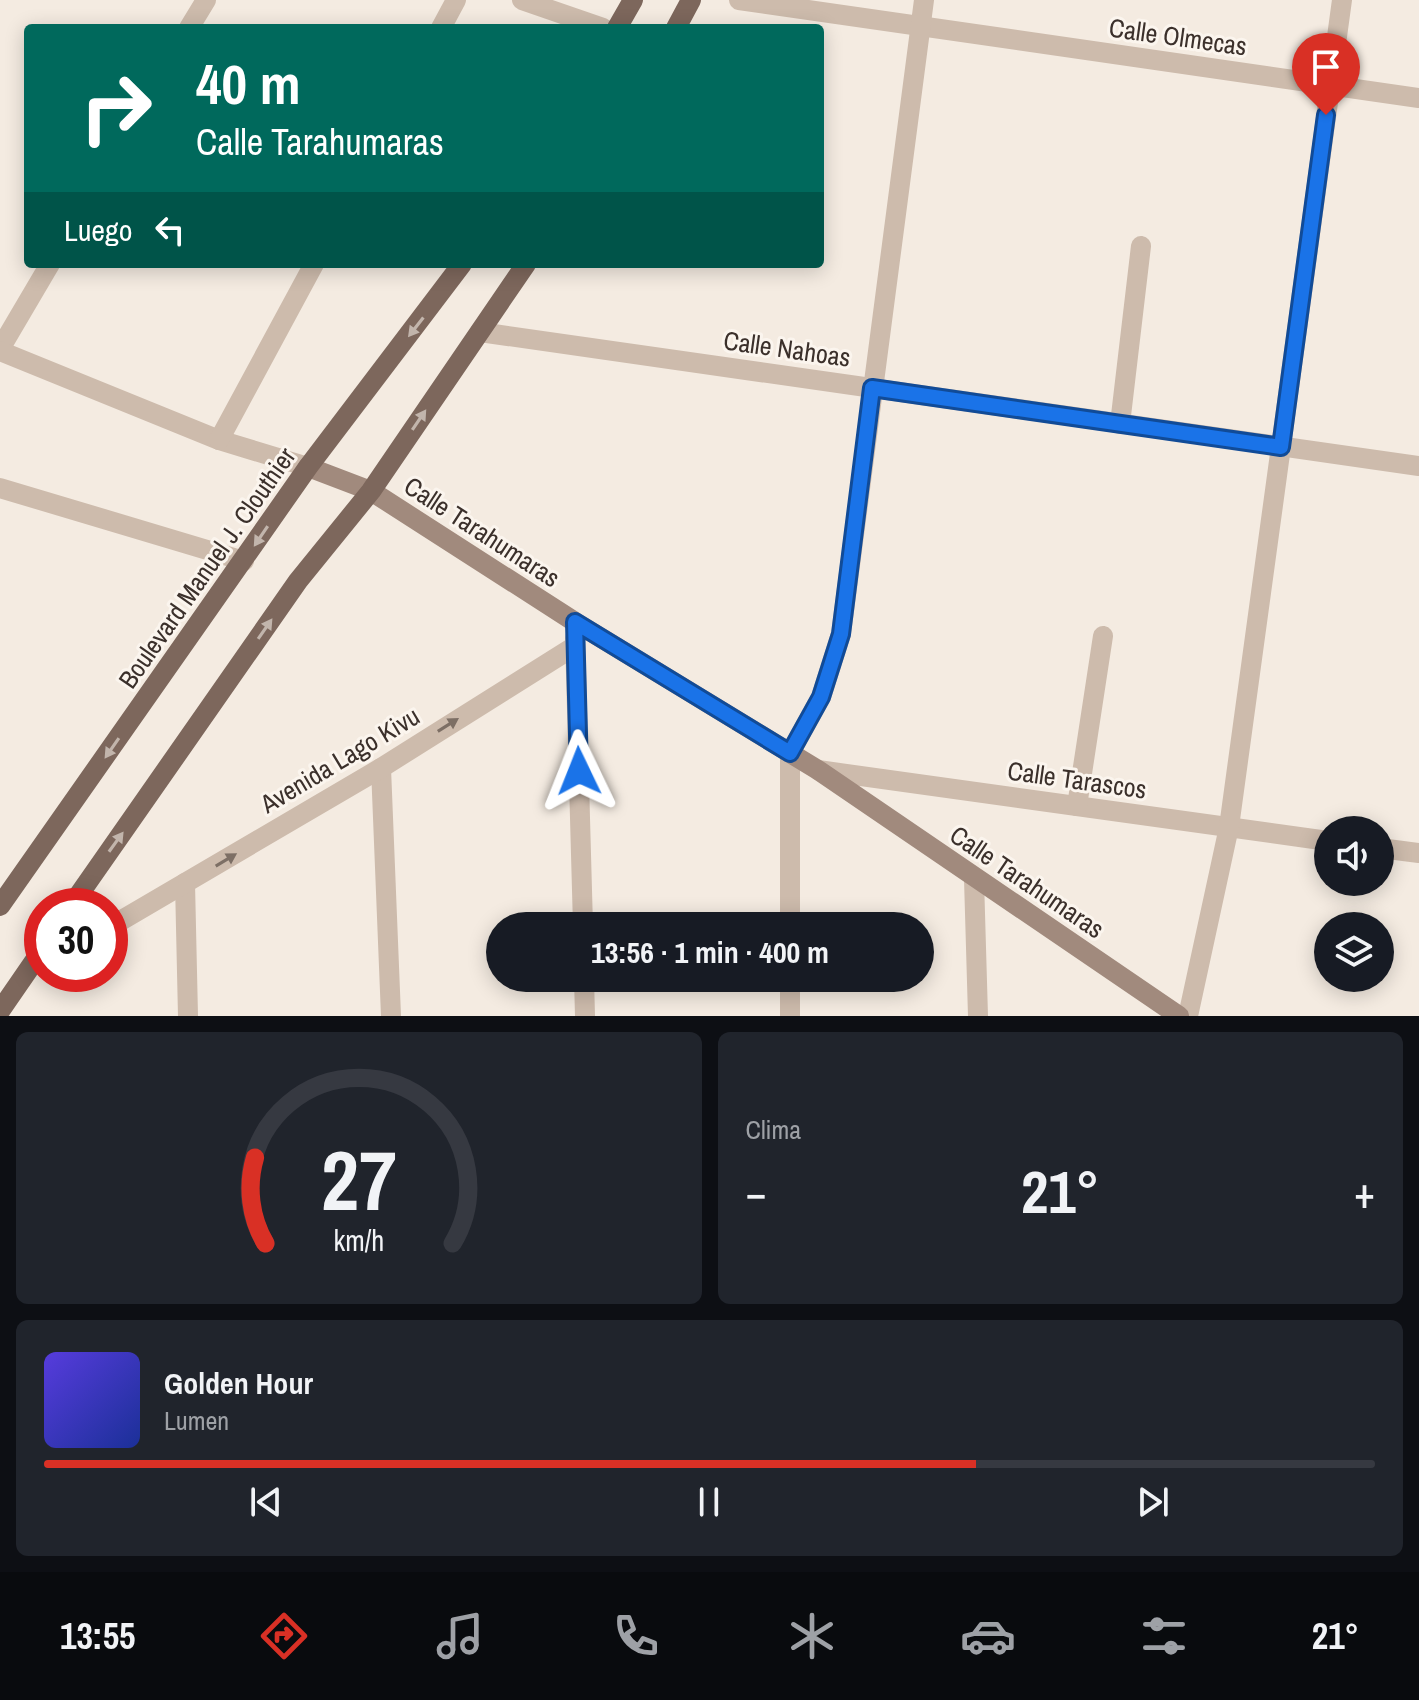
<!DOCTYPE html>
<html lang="es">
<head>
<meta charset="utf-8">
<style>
	body { margin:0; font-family:"Archivo Narrow",sans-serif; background:#20242c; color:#f1f3f6; height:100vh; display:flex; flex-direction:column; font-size:30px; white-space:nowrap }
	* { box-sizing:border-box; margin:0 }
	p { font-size:26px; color:#9ea1a6 }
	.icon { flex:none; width:44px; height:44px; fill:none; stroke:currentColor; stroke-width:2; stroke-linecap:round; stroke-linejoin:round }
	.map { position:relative; height:1016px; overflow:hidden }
	.details { display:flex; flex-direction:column; gap:16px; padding:16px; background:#0d0f14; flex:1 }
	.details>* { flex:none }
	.hud { position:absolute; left:24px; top:24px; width:800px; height:244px; border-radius:8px; box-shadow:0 4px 20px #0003; background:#00695c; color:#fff; overflow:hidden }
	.buttons { position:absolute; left:1314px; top:816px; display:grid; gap:16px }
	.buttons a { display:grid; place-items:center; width:80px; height:80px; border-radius:50%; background:#171b24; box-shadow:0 4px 20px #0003; font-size:40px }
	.speed { position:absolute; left:24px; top:888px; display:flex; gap:16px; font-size:40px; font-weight:700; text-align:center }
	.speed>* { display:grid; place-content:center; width:104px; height:104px; border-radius:50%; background:#171b24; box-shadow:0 4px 20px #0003; line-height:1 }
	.speed .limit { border:12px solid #d22; background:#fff; color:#111 }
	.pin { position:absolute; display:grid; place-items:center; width:68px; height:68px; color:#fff; margin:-82px -34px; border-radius:50% 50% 50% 0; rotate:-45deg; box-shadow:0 0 8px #0007 }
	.pin .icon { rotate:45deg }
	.me { position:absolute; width:88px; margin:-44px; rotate:358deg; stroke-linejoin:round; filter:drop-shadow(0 0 6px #0008) }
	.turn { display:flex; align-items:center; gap:28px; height:168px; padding:0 40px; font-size:36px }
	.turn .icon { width:104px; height:104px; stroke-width:2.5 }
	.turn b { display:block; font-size:56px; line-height:68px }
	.then { display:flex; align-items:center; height:76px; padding:0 40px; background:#0003; gap:16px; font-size:30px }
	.big { font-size:60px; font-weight:700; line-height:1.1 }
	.details .card { flex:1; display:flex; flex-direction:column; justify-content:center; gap:12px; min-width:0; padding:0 28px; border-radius:12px; background:#20242c }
	.details .dial { align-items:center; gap:0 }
	.dial svg { height:208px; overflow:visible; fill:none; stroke:#363941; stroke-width:7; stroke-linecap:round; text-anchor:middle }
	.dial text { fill:#f1f3f6; stroke:none }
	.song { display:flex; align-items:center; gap:24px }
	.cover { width:96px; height:96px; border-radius:12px; background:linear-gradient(135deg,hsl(250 70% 55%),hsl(230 70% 35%)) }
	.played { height:8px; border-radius:4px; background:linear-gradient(90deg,#d93025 70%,#363941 70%) }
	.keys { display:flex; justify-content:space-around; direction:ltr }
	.heat { display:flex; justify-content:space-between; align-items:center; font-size:44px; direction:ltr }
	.details .tiles { flex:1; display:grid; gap:16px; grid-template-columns:1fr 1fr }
	.card:last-child { grid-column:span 2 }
	.trip { position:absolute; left:486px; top:912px; width:448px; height:80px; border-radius:40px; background:#171b24; box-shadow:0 4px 20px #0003; font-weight:700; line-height:80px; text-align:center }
	.tab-bar { display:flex; height:128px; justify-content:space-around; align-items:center; background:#090b0e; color:#9ea1a6 }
	.tab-bar .icon { width:56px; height:56px }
	.tab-bar .on { color:#d93025 }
	.tab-bar b { font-size:36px; color:#f1f3f6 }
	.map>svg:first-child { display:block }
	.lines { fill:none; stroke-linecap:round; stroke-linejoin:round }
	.street { stroke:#cdbbac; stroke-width:20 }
	.secondary { stroke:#a18a7d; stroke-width:20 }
	.primary { stroke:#7d675c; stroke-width:20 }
	.oneway { fill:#c2b5ac }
	.oneway2 { fill:#7d6f65 }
	.route-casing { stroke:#114b97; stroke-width:20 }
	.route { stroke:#1a73e8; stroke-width:14 }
	.labels { text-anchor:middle; stroke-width:6; stroke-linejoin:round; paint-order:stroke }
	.street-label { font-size:26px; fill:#3b302b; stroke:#fbf5ee }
</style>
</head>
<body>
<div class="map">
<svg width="1419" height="1016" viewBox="0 0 1419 1016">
	<rect width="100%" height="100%" fill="#f4ebe1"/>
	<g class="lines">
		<g class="street">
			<polyline points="522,0 603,28"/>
			<polyline points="739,0 1419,98"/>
			<polyline points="189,28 206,0"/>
			<polyline points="441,28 456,0"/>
			<polyline points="480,332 1419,466"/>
			<polyline points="0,349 50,264"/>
			<polyline points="0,351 219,440 308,467"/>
			<polyline points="1120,424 1141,246"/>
			<polyline points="219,440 314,264"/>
			<polyline points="0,488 244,561"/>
			<polyline points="575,638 583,926"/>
			<polyline points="381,768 391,1016"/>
			<polyline points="818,770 1328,841"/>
			<polyline points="1077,806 1103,636"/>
			<polyline points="1380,848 1419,853"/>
			<polyline points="974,879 978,1016"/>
			<polyline points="185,883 188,1016"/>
			<polyline points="790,926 790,753 821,697 841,634 924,0"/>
			<polyline points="110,927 381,768 575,646"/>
			<polyline points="584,978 585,1016"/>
			<polyline points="790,978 790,1016"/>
			<polyline points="1188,1016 1229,827 1342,0"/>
		</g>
		<polyline class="secondary" points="308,467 371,491 575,622 818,770 1179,1016"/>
		<g class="primary">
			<polyline points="617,28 633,0"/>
			<polyline points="676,28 691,0"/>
			<polyline points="0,906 308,467 462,264"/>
			<polyline points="71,906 298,581 371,491 526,264"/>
			<polyline points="0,1011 42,950"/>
		</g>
	</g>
	<defs><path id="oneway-solid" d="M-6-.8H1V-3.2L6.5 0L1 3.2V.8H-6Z" transform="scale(2)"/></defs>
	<g class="oneway">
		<use href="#oneway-solid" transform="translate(416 327) rotate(128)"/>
		<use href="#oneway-solid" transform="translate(419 420) rotate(-56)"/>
		<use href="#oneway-solid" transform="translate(261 536) rotate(124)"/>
		<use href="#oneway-solid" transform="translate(265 629) rotate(-55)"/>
		<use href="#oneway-solid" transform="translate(112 748) rotate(125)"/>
		<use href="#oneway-solid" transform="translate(116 842) rotate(-54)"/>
	</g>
	<g class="oneway2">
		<use href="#oneway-solid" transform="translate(448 725) rotate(-32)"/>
		<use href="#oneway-solid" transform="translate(226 860) rotate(-31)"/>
	</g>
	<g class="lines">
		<g class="route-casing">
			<polyline id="route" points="579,771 575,622 790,753 821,697 841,634 872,388 1281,447 1326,115"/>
		</g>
		<use href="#route" class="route"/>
	</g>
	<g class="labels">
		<g class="street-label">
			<text transform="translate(1178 37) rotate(8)" y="9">Calle Olmecas</text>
			<text transform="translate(787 349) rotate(8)" y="9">Calle Nahoas</text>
			<text transform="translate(482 532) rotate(33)" y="9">Calle Tarahumaras</text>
			<text transform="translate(207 568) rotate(-55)" y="9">Boulevard Manuel J. Clouthier</text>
			<text transform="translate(340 760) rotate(-31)" y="9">Avenida Lago Kivu</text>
			<text transform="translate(1077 780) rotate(8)" y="9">Calle Tarascos</text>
			<text transform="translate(1027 882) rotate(34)" y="9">Calle Tarahumaras</text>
		</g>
	</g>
</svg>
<div class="buttons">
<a><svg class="icon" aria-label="sound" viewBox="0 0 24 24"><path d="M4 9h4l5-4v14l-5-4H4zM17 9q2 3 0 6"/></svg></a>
<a><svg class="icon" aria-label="layers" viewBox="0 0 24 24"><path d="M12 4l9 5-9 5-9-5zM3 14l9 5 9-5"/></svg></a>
</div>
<div class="speed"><div class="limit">30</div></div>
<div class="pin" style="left:1326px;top:115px;background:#d93025"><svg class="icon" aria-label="arrive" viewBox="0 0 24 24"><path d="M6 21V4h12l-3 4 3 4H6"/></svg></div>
<svg class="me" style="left:579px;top:771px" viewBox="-20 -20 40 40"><path d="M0-17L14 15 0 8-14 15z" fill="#1a73e8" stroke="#fff" stroke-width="4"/></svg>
<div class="trip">13:56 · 1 min · 400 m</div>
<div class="hud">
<div class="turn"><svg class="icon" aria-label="right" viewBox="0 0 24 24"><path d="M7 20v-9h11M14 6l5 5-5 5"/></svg><div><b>40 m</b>Calle Tarahumaras</div></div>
<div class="then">Luego<svg class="icon" aria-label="left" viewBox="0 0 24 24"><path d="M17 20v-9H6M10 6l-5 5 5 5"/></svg></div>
</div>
</div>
<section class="details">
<div class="tiles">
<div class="card dial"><svg viewBox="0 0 100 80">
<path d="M14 69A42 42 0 1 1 86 69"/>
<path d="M14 69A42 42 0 0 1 10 36" stroke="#d93025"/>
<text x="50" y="56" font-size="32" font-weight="700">27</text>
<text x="50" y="72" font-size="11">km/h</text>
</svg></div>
<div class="card"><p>Clima</p>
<div class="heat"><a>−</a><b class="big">21°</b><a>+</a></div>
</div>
<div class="card">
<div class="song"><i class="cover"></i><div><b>Golden Hour</b><p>Lumen</p></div></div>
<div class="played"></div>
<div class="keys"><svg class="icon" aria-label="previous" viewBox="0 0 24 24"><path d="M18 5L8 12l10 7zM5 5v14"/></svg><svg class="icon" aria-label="pause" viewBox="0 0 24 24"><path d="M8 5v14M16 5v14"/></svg><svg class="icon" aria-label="next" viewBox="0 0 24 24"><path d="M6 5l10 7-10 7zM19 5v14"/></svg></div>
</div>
</div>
</section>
<nav class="tab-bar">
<b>13:55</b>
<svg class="icon on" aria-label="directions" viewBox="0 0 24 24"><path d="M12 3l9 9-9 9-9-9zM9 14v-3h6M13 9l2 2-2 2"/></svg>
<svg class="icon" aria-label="music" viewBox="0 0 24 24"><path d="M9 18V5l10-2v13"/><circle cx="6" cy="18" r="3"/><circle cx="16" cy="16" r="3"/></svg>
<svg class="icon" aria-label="phone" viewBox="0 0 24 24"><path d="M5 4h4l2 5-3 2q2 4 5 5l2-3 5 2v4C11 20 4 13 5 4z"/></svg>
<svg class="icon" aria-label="climate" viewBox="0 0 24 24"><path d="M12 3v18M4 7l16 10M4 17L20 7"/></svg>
<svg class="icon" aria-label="car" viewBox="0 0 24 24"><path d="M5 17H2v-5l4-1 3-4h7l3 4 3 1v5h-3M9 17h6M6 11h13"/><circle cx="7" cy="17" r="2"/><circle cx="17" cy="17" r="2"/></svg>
<svg class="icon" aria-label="filters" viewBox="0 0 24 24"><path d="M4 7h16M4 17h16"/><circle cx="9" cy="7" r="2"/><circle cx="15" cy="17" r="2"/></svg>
<b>21°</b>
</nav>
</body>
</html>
